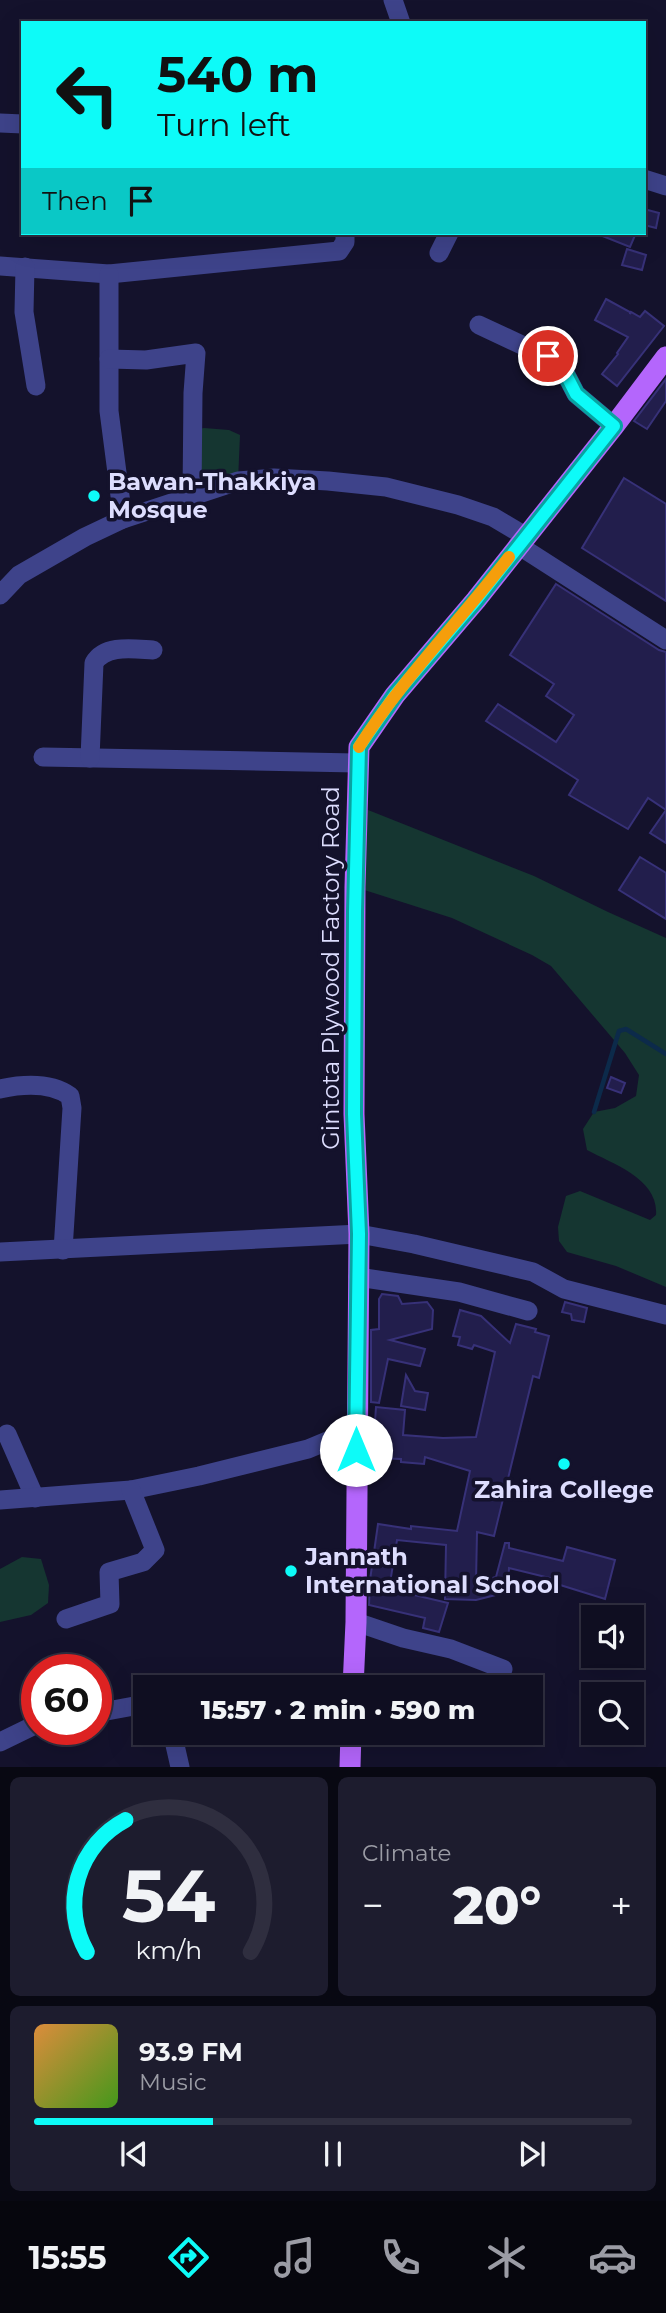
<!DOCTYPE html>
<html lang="en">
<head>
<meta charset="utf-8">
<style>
	body { margin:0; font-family:Montserrat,sans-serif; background:#1d1c2e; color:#f1f3f6; height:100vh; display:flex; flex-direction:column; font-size:26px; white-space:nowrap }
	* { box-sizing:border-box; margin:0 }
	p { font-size:23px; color:#9b9ca5 }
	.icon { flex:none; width:38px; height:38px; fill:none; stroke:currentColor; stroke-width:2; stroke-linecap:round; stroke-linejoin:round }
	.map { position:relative; height:1767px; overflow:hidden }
	.drawer { display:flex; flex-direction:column; gap:10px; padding:10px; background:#080812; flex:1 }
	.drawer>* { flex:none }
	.banner { position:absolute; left:21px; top:21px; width:625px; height:214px; border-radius:0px; box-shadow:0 7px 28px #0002,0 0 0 2px #2f2e3f; background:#0dfbf8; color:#111; overflow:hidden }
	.controls { position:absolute; left:581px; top:1605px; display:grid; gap:14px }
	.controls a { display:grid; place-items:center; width:63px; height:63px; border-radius:0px; background:#0f0e21; box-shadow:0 7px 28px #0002,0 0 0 2px #2f2e3f; font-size:35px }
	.speed { position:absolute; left:21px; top:1654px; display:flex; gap:14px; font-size:35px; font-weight:700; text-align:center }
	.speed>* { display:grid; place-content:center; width:91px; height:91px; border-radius:50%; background:#0f0e21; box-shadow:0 7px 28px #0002,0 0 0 2px #2f2e3f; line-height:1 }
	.speed .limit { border:10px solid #d22; background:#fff; color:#111 }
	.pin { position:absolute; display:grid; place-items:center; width:60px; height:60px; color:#fff; margin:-30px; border:4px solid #fff; border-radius:50%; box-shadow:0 2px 7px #0007 }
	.me { position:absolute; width:77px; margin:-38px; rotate:0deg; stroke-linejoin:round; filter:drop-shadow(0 0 5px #0008) }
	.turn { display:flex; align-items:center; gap:24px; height:147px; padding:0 21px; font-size:32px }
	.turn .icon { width:91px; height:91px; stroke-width:2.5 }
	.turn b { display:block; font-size:49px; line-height:60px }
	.then { display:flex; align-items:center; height:66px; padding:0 21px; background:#0003; gap:14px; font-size:26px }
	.big { font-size:52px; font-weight:800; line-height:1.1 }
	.drawer .tile { flex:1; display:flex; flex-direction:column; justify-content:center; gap:10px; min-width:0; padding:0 24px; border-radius:10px; background:#1d1c2e }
	.drawer .dial { align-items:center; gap:0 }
	.dial svg { height:182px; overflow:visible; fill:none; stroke:#2f2e3f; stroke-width:7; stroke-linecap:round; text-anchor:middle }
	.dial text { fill:#f1f3f6; stroke:none }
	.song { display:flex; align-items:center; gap:21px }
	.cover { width:84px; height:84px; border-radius:10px; background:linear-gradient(135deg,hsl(30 70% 55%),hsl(100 70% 35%)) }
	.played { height:7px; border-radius:4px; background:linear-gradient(90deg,#0dfbf8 30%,#2f2e3f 30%) }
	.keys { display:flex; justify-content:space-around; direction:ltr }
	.heat { display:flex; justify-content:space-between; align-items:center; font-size:38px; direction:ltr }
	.drawer .tiles { flex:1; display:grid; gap:10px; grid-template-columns:1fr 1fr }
	.tile:last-child { grid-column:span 2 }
	.trip { position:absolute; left:133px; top:1675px; width:410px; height:70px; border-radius:0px; background:#0f0e21; box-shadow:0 7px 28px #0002,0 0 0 2px #2f2e3f; font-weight:800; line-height:70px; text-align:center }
	.dock { display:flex; height:112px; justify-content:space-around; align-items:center; background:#06060d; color:#9b9ca5 }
	.dock .icon { width:49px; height:49px }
	.dock .current { color:#0dfbf8 }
	.dock b { font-size:32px; color:#f1f3f6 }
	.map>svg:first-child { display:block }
	.green { fill:#153631 }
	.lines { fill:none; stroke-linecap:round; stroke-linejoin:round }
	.stream { stroke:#0c2a4a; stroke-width:4.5 }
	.building { fill:#221e4c; stroke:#373178; stroke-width:2 }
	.minor { stroke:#3e438a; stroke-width:19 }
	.major { stroke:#b466fc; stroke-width:21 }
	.route-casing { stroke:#08a3a1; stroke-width:18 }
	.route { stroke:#0dfbf8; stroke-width:12 }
	.slow { stroke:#f59e0b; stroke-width:12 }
	.poi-dot { fill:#0dfbf8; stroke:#14122c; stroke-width:2.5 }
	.labels { text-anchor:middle; stroke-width:7; stroke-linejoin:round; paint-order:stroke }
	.poi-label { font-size:24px; font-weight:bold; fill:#ddddfe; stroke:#14122c; text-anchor:start }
	.street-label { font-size:24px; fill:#ddddfe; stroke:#14122c }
</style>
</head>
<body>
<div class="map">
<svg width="666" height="1767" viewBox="0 0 666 1767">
	<rect width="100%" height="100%" fill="#14122c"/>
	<g class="green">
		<polygon points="204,428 229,430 240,435 238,481 192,495 192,430"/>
		<path d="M358,806L534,876L608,912L666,938V1287L616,1266L567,1252L559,1241L558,1227L566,1196L580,1191L650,1220L656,1215C659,1179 613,1164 587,1150L583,1129L594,1112L615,1108L636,1096L639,1075L625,1053L551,966L532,955L452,918L355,887Z"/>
		<polygon points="22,1557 41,1559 49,1585 48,1603 31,1615 0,1622 0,1569"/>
	</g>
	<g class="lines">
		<polyline class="stream" points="594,1112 619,1031 626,1029 666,1054"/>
	</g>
	<g class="building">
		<polygon points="644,209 659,213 656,228 644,225"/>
		<polygon points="595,233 636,233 630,247"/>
		<polygon points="627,249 646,255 642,270 622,265"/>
		<polygon points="606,299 630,312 630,314 631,312 640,317 645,311 664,326 617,386 602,374 618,354 617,353 628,337 595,320"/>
		<polygon points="666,379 666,401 647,429 634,421"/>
		<polygon points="624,478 666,504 666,601 582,548"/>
		<polygon points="556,584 659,650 666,652 666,843 650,833 666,810 648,798 628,829 569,795 578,780 486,721 498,704 556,742 574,715 546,696 554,684 510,655"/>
		<polygon points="640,857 666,873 666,919 619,890"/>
		<polygon points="611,1077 625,1083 621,1093 607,1088"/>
		<polygon points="382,1294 398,1296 402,1304 427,1302 433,1310 432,1329 390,1340 425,1349 420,1366 388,1359 379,1403 371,1402 371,1330 379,1329 379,1299"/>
		<polygon points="565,1302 587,1308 584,1322 572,1320 571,1314 562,1312"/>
		<polygon points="460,1310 481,1316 510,1343 516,1324 536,1329 535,1332 549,1336 539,1378 533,1376 494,1536 477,1532 476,1582 496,1577 505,1543 509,1543 509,1548 563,1561 567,1547 615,1560 605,1599 557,1584 558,1580 509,1568 508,1592 476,1600 445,1599 446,1545 397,1540 389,1589 448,1603 439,1632 423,1628 425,1618 369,1605 370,1580 378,1524 411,1529 411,1526 457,1531 470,1471 425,1457 424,1464 401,1462 401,1459 374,1458 374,1436 376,1407 405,1410 403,1435 443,1438 476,1437 495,1352 474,1345 472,1349 458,1345 460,1337 453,1336"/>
		<polygon points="406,1375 415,1391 428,1393 425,1410 401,1406"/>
	</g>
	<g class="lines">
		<g class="minor">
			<polyline points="393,0 401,23"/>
			<polyline points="0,123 23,124"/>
			<polyline points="644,179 666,186"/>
			<polyline points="439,253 449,233"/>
			<polyline points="0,266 109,274 339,251 345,242 345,233"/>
			<polyline points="25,267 24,312 36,386"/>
			<polyline points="109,274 109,411 123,519"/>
			<polyline points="479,325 560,363 576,394 614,426"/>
			<polyline points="109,359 146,360 196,353 193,393 192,495"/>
			<polyline points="518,545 666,640"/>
			<polyline points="0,595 19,575 85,537 123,519 238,481 274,478 328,481 386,487 458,505 493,517 525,536"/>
			<polyline points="43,757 356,763"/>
			<path d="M90,758L94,663C105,644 134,649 153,650"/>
			<path d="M0,1089C23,1084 50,1082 70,1096L72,1108L63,1250"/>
			<polyline points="0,1252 359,1234 414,1244 533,1272 564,1289 666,1315"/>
			<polyline points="358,1277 459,1292 528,1311"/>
			<polyline points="7,1434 35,1498"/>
			<polyline points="0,1500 131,1490 199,1476 308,1449 356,1429"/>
			<polyline points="66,1619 110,1604 109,1572 143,1562 155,1550 131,1490"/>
			<polyline points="356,1622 403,1638 451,1649 503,1669"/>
			<polyline points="96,1713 145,1704"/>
			<polyline points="172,1732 180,1767"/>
			<polyline points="0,1742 37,1724"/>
		</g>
		<g class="major">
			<polyline points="353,1687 356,1622 359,1234 354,1114 355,887 359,747 395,695 476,600 614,426 666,357"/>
			<polyline points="350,1767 351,1732"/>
		</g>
	</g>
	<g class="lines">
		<g class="route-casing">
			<polyline id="route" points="356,1450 359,1234 354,1114 355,912 359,747 395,695 476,600 614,426 576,394 560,363 548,356"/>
		</g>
		<use href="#route" class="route"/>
		<path class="slow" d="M359,747C402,679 460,621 509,557"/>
	</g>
	<g class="poi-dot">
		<circle cx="94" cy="496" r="7"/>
		<circle cx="564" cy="1464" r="7"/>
		<circle cx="291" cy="1571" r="7"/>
	</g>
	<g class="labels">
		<g class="poi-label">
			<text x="108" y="490">Bawan-Thakkiya<tspan x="108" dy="28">Mosque</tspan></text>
			<text x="564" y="1498" text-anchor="middle">Zahira College</text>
			<text x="305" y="1565">Jannath<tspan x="305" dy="28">International School</tspan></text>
		</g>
		<g class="street-label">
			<text transform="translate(331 968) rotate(-90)" y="8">Gintota Plywood Factory Road</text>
		</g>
	</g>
</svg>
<div class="controls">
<a><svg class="icon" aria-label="sound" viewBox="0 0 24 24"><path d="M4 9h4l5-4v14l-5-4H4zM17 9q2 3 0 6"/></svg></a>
<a><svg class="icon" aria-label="search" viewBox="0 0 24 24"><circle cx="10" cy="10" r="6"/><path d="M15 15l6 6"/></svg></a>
</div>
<div class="speed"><div class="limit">60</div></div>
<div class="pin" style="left:548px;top:356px;background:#d93025"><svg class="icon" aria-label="arrive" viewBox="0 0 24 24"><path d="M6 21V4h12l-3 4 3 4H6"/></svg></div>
<svg class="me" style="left:356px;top:1450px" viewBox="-20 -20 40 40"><circle r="19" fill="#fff"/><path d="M0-13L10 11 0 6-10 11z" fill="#0dfbf8"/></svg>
<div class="trip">15:57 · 2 min · 590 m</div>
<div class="banner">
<div class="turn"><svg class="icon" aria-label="left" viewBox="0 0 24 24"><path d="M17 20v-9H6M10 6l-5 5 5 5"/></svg><div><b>540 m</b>Turn left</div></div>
<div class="then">Then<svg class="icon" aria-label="arrive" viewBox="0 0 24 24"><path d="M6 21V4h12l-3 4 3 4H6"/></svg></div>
</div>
</div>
<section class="drawer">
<div class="tiles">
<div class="tile dial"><svg viewBox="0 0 100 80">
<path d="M14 69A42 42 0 1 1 86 69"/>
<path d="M14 69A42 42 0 0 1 31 11" stroke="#0dfbf8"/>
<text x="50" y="56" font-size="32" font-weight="700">54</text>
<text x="50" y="72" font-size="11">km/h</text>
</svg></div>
<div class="tile"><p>Climate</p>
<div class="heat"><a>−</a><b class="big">20°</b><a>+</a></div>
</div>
<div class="tile">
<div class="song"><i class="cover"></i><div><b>93.9 FM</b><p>Music</p></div></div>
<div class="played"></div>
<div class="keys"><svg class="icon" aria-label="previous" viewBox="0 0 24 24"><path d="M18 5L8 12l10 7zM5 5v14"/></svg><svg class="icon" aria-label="pause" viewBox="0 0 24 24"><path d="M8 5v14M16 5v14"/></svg><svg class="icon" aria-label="next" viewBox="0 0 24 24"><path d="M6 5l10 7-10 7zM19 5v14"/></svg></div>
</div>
</div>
</section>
<nav class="dock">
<b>15:55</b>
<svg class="icon current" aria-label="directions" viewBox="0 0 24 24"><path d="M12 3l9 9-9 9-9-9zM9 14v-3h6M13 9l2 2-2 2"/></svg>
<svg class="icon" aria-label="music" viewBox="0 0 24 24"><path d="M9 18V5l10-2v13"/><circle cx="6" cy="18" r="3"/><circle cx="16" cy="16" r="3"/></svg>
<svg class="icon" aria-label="phone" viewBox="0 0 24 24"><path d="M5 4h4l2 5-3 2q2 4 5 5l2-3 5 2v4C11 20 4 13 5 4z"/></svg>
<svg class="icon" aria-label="climate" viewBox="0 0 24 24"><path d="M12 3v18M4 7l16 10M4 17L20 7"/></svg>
<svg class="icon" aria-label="car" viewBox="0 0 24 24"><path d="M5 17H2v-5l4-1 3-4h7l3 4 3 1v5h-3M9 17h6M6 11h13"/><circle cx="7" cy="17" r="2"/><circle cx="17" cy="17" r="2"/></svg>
</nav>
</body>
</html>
